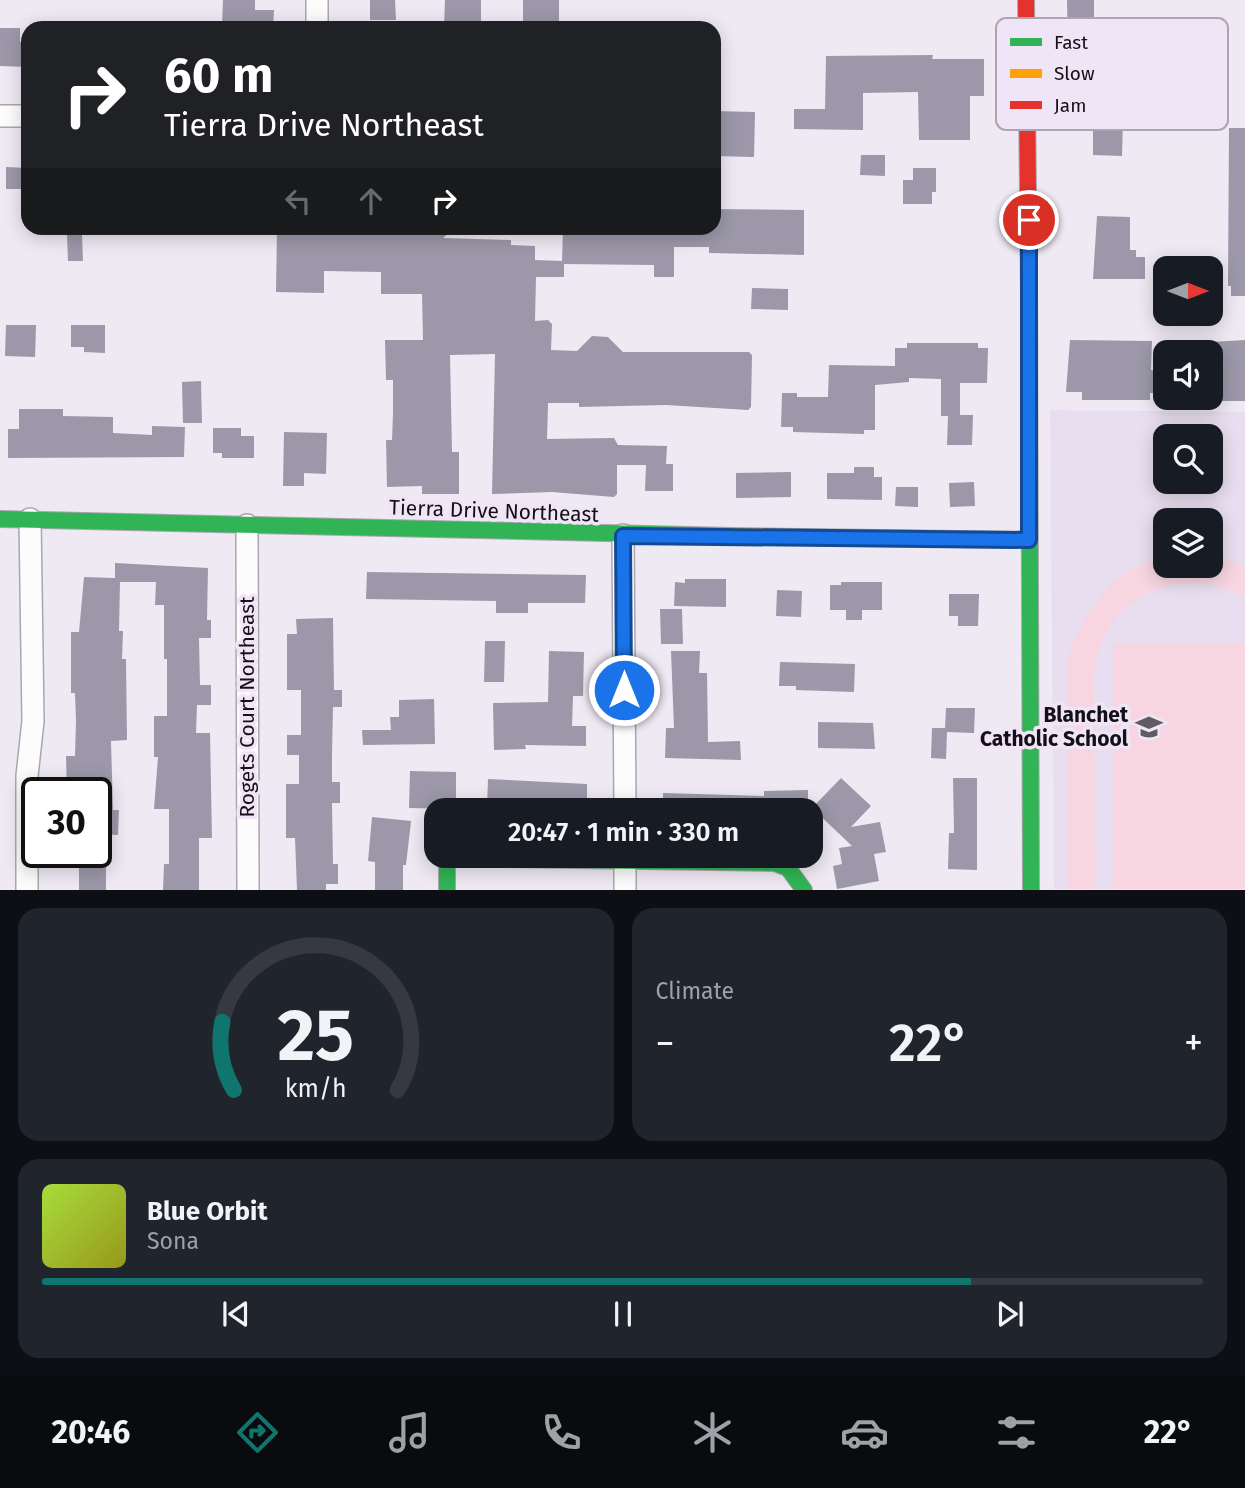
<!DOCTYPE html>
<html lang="en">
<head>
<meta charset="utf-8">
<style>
	body { margin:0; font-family:"Fira Sans",sans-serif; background:#20242c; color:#f1f3f6; height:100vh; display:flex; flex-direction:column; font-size:26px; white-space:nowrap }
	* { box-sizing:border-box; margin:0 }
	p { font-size:23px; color:#9ea1a6 }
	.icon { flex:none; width:38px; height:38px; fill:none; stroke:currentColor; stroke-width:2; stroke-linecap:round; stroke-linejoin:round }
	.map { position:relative; height:890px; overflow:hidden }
	.details { display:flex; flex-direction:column; gap:18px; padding:18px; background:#0d0f14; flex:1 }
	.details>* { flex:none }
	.hud { position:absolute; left:21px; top:21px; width:700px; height:214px; border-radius:21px; box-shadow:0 4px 18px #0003; background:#202124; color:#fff; overflow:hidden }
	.needle { width:46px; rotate:90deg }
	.tools { position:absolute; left:1153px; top:256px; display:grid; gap:14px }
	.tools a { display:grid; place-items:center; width:70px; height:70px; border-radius:14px; background:#171b24; box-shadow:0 4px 18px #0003; font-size:35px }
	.speed { position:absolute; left:21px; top:777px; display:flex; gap:14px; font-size:35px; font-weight:700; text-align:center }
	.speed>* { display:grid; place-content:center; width:91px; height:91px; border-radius:50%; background:#171b24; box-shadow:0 4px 18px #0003; line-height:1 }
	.speed .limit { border:4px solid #111; border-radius:10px; background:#fff; color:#111 }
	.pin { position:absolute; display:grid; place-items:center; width:60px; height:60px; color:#fff; margin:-30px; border:4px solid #fff; border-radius:50%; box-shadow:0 2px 7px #0007 }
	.me { position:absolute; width:77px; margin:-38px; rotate:0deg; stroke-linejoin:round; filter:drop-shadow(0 0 5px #0008) }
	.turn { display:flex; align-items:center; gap:24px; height:147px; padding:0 28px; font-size:32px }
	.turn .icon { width:91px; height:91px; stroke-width:2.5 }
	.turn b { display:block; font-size:49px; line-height:60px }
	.lanes { display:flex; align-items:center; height:66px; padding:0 28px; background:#0003; justify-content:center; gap:35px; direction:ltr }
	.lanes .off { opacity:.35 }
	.big { font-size:52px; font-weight:600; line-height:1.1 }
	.details .widget { flex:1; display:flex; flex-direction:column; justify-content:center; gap:10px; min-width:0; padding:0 24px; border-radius:21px; background:#20242c }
	.details .dial { align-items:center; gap:0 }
	.dial svg { height:182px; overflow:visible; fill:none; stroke:#363941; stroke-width:7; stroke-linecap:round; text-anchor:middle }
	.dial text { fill:#f1f3f6; stroke:none }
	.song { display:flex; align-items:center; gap:21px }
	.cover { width:84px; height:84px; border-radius:10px; background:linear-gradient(135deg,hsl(80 70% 55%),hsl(60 70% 35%)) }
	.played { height:7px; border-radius:4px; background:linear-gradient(90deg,#0f766e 80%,#363941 80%) }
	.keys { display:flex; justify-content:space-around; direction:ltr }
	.heat { display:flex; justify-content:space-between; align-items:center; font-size:38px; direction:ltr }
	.details .tiles { flex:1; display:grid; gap:18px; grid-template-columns:1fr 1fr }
	.widget:last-child { grid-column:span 2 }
	.trip { position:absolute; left:424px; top:798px; width:399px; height:70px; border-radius:21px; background:#171b24; box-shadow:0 4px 18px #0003; font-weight:600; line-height:70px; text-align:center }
	.tab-bar { display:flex; height:112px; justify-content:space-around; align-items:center; background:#090b0e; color:#9ea1a6 }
	.tab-bar .icon { width:49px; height:49px }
	.tab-bar .current { color:#0f766e }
	.tab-bar b { font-size:32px; color:#f1f3f6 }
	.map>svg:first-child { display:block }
	.built { fill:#e8def0; fill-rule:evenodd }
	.green { fill:#f7d6e2 }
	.building { fill:#9c98a9 }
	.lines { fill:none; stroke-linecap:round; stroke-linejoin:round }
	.street-casing { stroke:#aaa6ae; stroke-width:24 }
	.fast-casing { stroke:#aaa6ae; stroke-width:18 }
	.slow-casing { stroke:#aaa6ae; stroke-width:18 }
	.jam-casing { stroke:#aaa6ae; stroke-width:18 }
	.street { stroke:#fdfcfd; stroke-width:21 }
	.fast { stroke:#30b455; stroke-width:16 }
	.slow { stroke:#ff9f0a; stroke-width:16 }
	.jam { stroke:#e5322d; stroke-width:16 }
	.route-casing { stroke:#114b97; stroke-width:18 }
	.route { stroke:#1a73e8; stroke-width:12 }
	.labels { text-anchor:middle; stroke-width:7; stroke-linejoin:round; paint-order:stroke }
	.street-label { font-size:21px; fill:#141016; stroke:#f0e5f7 }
	.poi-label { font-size:21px; font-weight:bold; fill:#141016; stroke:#f0e5f7; text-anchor:end }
	.key { fill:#f0e5f7; stroke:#aea5b4; stroke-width:2 }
	.key-label { font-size:19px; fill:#141016 }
</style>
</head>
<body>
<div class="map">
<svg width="1245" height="890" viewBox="0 0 1245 890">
	<rect width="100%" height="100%" fill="#efe9f3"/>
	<path class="built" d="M1050,410L1245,412V889H1054ZM1166,436H1211V481H1166ZM1166,520H1211V565H1166Z"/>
	<g class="green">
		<path d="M1211,557L1230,559L1245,567V599C1203,570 1140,582 1111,625C1101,639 1098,653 1094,670L1095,889H1067V659C1084,613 1112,566 1165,558L1166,565H1211Z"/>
		<rect x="1113" y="643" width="132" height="246"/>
	</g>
	<g class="building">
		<polygon points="223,0 255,0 255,10 274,10 273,28 222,26"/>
		<polygon points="370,0 395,0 396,20 370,20"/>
		<polygon points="445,0 481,0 481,28 444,28"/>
		<rect x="523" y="0" width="36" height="28"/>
		<polygon points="1067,0 1094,0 1094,33 1213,34 1212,54 1208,54 1208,60 1068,56"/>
		<polygon points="0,28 20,28 20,42 28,42 28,67 0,66"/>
		<polygon points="933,55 932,59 984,59 984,96 970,96 970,140 919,140 918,92 863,93 863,130 794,129 794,109 825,109 826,56"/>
		<polygon points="714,111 755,112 754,157 714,156"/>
		<polygon points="1093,116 1123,117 1122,156 1093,155"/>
		<polygon points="1229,128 1245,128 1245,296 1231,296 1231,286 1228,286"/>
		<polygon points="861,155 885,155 885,176 860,175"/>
		<polygon points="6,167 28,168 28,189 6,189"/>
		<polygon points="913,168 936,168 936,192 932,192 932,204 903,204 903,180 913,180"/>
		<polygon points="714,209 804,210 804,255 709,253 709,247 674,247 674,277 654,277 654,265 564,264 564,277 536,277 535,321 548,320 552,324 551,350 577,351 592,336 608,337 623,352 749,352 752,355 751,407 748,410 666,405 579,407 579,403 548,403 547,439 614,438 618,445 667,446 666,464 673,464 673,491 645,491 646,465 617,465 617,494 614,497 552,492 492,494 495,354 450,355 452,452 459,452 459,494 422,494 422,486 387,487 386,440 392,440 393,413 393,380 386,380 385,340 423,340 422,294 381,294 381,272 324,271 324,293 276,292 277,228 455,228 443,238 511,240 511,245 535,246 535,260 562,261 563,228 714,228"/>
		<polygon points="1097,216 1130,217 1130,250 1136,250 1136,257 1145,257 1145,279 1093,279"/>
		<polygon points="82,234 83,261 68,261 67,235"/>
		<polygon points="752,288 788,289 788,310 751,309"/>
		<polygon points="6,325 36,325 35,357 5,356"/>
		<polygon points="71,325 105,325 105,353 84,352 84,347 71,347"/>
		<polygon points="1070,340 1152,341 1151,370 1166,372 1166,393 1150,393 1150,400 1082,400 1082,392 1066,392"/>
		<polygon points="1245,340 1245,401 1211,401 1211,342"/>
		<polygon points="907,343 978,343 978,348 988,348 987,383 960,383 960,415 973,415 972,445 947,445 948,416 941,416 941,379 909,378 909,382 875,385 875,430 864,430 864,434 793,432 793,427 781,427 782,393 797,393 797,397 828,397 829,365 895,366 895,348 907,348"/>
		<polygon points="201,381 202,423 183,423 182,382"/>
		<polygon points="19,409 63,409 63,416 113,417 113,433 152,435 152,426 185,427 184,457 8,458 8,429 19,429"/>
		<polygon points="213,428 241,428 241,436 254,436 254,458 222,458 222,453 213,453"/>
		<polygon points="284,432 327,433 326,474 304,473 304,486 283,486"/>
		<polygon points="854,467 874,467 874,477 882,477 882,500 827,499 827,473 854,473"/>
		<polygon points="791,472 791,497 736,498 736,473"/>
		<polygon points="974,482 975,506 950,507 949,483"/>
		<polygon points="896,487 918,487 918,507 895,506"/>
		<polygon points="115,563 208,568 207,620 211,620 211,638 199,638 200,685 211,685 211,705 197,705 196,733 210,733 212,838 199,838 199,890 163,890 164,864 169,864 169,809 154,809 158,757 154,757 154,716 167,716 167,659 164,659 164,605 155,605 156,582 120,582 119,631 123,631 122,659 126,659 127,740 111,741 113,810 119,810 118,835 96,834 96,793 67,793 66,756 75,756 76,721 75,693 71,693 71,632 79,632 84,577 115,578"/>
		<polygon points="367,572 586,575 585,603 528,603 528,613 496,613 496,601 366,599"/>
		<polygon points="685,579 726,579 726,607 674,606 675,582 685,583"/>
		<polygon points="841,582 882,582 882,610 862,610 862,620 846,620 846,610 830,610 830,585 841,585"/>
		<polygon points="777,590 802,591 801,617 776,616"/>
		<polygon points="949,594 979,594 978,626 958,626 958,616 949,616"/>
		<polygon points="660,609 682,609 683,644 661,644"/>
		<polygon points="333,618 334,690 342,690 342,707 333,707 332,755 332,782 340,782 340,803 332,803 333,864 338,864 338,884 326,884 326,890 297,890 295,838 286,838 286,784 299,784 299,755 287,755 287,735 301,735 301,690 287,690 287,634 297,634 296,619"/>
		<polygon points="485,641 505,641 504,682 484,682"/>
		<polygon points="549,651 584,652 583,696 573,696 572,726 586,726 586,746 525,745 526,749 494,750 493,703 548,702"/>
		<polygon points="671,651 700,651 699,673 707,673 708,742 740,741 741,760 665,758 666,728 674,728"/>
		<polygon points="780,662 855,664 854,692 796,690 796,686 779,686"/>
		<polygon points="434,699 435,744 363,745 362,730 391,730 390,717 399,717 399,700"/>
		<polygon points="946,708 975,708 974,733 947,732 946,759 931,758 932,728 945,728"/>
		<polygon points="818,722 873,723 875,749 818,748"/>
		<polygon points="410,771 456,772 456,809 409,808"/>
		<polygon points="841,778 871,806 851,827 880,822 886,852 874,854 879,881 837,889 833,866 842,864 839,848 852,846 812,808"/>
		<polygon points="953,778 977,778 977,870 948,869 949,833 954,833"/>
		<polygon points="488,779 587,784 587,810 487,808"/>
		<polygon points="808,790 808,810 663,810 663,793 764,796 764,791"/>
		<polygon points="372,817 411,821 406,865 403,865 403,890 375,890 375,862 368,861"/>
		<rect x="79" y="855" width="27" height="35"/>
	</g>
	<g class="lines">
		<g class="street-casing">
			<g id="street">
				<polyline points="317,0 317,28"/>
				<polyline points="0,116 28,116"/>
				<polyline points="247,525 248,890"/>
				<polyline points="623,535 625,810"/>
				<polyline points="27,890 27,776 33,721 30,519"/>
				<polyline points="625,890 625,856"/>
			</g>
		</g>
		<g class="fast-casing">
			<g id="fast">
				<polyline points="1029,291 1031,890"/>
				<polyline points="0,519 733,536"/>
				<polyline points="447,890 447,858 775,863 788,868 804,890"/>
			</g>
		</g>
		<g class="slow-casing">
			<polyline id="slow" points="733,536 1029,540"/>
		</g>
		<g class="jam-casing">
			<polyline id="jam" points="1026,0 1029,291"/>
		</g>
		<use href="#street" class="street"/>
		<use href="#fast" class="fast"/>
		<use href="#slow" class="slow"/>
		<use href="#jam" class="jam"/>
	</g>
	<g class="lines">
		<g class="route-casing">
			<polyline id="route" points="624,690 623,536 1029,540 1029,220"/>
		</g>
		<use href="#route" class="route"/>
	</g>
	<defs>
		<g id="school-bare" transform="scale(2.1)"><path d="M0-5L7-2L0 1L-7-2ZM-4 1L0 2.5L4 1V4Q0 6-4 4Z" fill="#615c63" stroke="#f0e5f7" stroke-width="2.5" paint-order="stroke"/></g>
	</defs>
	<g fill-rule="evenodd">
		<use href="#school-bare" x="1149" y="727"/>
	</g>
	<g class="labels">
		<g class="street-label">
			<text transform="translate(494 511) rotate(2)" y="7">Tierra Drive Northeast</text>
			<text transform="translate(247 707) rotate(-90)" y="7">Rogets Court Northeast</text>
		</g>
		<g class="poi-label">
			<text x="1128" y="722">Blanchet<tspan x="1128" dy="24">Catholic School</tspan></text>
		</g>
	</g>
	<rect x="996" y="18" width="232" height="112" rx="10" class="key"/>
	<rect x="1010" y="38" width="32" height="8" fill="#30b455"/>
	<rect x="1010" y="69" width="32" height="9" fill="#ff9f0a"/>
	<rect x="1010" y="101" width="32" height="8" fill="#e5322d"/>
	<g class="key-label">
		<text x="1054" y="49">Fast</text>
		<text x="1054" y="80">Slow</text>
		<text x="1054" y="112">Jam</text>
	</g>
</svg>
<div class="tools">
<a><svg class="needle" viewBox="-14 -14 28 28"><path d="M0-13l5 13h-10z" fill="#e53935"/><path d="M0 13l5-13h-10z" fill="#9ea1a6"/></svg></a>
<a><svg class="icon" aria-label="sound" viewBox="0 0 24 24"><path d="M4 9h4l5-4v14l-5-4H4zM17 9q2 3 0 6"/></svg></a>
<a><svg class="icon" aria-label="search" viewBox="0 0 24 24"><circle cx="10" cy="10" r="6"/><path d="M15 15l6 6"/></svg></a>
<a><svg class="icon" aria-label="layers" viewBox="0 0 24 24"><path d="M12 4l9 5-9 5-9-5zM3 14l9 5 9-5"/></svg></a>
</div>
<div class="speed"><div class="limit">30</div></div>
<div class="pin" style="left:1029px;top:220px;background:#d93025"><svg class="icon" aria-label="arrive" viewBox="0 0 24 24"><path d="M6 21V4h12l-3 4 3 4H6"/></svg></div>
<svg class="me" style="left:624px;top:690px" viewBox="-20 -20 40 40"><circle r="17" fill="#1a73e8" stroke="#fff" stroke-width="3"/><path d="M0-11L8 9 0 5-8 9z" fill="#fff"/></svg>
<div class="trip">20:47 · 1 min · 330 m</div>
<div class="hud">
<div class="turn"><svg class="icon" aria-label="right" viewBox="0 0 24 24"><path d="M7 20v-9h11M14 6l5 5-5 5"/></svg><div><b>60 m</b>Tierra Drive Northeast</div></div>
<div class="lanes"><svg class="icon off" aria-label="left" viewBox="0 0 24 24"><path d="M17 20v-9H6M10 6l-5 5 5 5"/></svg><svg class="icon off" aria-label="ahead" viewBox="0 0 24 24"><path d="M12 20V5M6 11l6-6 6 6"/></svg><svg class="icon" aria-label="right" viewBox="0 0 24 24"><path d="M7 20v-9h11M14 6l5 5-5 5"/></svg></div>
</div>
</div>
<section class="details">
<div class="tiles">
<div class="widget dial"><svg viewBox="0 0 100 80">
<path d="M14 69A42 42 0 1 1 86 69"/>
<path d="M14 69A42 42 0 0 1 9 39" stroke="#0f766e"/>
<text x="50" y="56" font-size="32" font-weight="700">25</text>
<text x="50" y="72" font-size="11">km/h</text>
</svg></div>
<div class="widget"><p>Climate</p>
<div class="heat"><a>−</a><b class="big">22°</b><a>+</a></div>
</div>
<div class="widget">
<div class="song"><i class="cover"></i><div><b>Blue Orbit</b><p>Sona</p></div></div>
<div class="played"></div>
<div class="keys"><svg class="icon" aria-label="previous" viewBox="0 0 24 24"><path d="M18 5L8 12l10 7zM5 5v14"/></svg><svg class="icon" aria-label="pause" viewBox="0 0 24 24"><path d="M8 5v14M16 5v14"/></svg><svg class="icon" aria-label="next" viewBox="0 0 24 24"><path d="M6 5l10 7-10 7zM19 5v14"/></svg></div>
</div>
</div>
</section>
<nav class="tab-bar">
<b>20:46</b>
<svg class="icon current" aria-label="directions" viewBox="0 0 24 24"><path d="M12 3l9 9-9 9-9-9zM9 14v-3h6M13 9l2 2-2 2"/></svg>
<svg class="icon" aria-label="music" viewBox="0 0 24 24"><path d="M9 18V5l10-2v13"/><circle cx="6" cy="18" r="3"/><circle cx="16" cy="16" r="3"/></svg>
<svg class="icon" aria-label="phone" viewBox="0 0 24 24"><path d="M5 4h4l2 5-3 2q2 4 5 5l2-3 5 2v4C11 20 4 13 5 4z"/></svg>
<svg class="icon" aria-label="climate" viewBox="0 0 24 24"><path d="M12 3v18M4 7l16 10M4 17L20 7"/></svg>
<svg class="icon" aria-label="car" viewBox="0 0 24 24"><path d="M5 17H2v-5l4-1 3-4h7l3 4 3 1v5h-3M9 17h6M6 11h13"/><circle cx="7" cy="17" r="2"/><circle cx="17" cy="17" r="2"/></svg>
<svg class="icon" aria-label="filters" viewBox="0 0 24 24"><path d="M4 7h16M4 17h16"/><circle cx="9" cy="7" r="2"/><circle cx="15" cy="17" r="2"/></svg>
<b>22°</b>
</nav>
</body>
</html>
